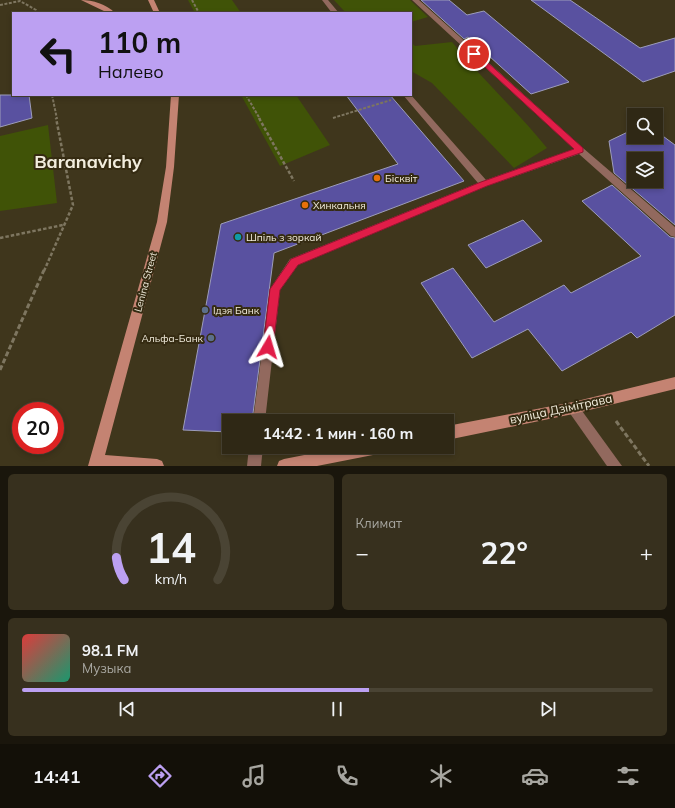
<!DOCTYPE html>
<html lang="ru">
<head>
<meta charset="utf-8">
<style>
	body { margin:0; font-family:Mulish,sans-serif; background:#37301e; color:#f1f3f6; height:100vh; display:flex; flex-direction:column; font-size:15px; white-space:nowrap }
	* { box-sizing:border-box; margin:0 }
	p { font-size:13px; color:#a7a6a0 }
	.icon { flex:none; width:22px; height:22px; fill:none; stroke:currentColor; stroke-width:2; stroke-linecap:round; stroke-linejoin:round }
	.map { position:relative; height:466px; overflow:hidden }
	.side { display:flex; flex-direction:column; gap:8px; padding:8px; background:#1a160c; flex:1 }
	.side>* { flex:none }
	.banner { position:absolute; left:12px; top:12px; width:400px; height:84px; border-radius:0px; box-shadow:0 2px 6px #0003,0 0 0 1px #4a4434; background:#bca0f2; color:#111; overflow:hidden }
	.buttons { position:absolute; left:627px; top:108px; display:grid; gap:8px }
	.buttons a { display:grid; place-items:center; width:36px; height:36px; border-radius:0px; background:#2f2815; box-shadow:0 2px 6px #0003,0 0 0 1px #4a4434; font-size:20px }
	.speed { position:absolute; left:12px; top:402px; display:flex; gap:8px; font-size:20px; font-weight:700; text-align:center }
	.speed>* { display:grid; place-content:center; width:52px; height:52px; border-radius:50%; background:#2f2815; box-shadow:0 2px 6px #0003,0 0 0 1px #4a4434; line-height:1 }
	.speed .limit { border:6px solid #d22; background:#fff; color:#111 }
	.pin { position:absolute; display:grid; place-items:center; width:34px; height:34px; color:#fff; margin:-17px; border:2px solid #fff; border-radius:50%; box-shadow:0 1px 4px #0007 }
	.me { position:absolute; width:44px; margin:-22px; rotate:7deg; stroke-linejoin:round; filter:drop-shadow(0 0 3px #0008) }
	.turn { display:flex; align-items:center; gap:14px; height:84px; padding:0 20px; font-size:18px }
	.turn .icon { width:52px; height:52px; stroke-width:2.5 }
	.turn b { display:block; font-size:28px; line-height:34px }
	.big { font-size:30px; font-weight:700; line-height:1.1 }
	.side .widget { flex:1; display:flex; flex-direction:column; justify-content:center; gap:6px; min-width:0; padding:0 14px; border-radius:6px; background:#37301e }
	.side .dial { align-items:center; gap:0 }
	.dial svg { height:104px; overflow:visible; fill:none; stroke:#4a4434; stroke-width:7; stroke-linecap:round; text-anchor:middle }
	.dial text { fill:#f1f3f6; stroke:none }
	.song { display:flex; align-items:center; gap:12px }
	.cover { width:48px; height:48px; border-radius:6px; background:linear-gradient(135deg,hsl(0 70% 55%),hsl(160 70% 35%)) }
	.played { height:4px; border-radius:2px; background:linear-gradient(90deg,#bca0f2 55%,#4a4434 55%) }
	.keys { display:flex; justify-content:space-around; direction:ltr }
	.heat { display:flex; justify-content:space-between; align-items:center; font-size:22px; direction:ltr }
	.side .tiles { flex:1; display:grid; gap:8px; grid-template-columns:1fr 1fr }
	.widget:last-child { grid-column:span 2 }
	.trip { position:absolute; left:222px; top:414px; width:232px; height:40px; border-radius:0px; background:#2f2815; box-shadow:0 2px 6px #0003,0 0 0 1px #4a4434; font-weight:700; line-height:40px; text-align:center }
	.menu { display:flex; height:64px; justify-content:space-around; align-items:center; background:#131008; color:#a7a6a0 }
	.menu .icon { width:28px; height:28px }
	.menu .current { color:#bca0f2 }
	.menu b { font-size:18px; color:#f1f3f6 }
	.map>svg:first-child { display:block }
	.green { fill:#405307 }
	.building { fill:#5951a0; stroke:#9d9dba; fill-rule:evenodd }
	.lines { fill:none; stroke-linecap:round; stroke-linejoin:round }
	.path-far2 { stroke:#7e7660; stroke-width:2; stroke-dasharray:3 1.5; stroke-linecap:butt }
	.path-far1 { stroke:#7e7660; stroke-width:2.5; stroke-dasharray:3.5 2; stroke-linecap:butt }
	.path { stroke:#7e7660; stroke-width:3; stroke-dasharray:5 2.5; stroke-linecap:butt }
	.lane { fill:#92695e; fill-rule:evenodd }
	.street { fill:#92695e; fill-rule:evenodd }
	.secondary { fill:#c48372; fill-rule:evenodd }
	.route { fill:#e11d48; stroke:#92132f }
	.food-dot { fill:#e8710a; stroke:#352b12; stroke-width:1.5 }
	.culture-dot { fill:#0f9aa8; stroke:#352b12; stroke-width:1.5 }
	.service-dot { fill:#5c6f8a; stroke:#352b12; stroke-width:1.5 }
	.labels { text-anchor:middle; stroke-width:4; stroke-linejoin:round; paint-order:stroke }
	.poi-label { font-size:10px; fill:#f2eddd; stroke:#352b12; text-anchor:start }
	.street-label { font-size:10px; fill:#f2eddd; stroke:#352b12 }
	.near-street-label { font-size:12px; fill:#f2eddd; stroke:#352b12 }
	.town-label { font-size:18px; font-weight:bold; fill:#f2eddd; stroke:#352b12 }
</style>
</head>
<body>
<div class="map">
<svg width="675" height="466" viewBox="0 0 675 466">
	<rect width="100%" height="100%" fill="#3f361c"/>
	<g class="green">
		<polygon points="188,0 232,0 241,13 195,13"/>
		<polygon points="334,0 410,0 428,17 411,22 411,13 346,13"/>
		<path d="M411,42L415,46L452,42C482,79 517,111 547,148L514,168L432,83L411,71Z"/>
		<polygon points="241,95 296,95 330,145 280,166"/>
		<polygon points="48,125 57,203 0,211 0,136"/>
	</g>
	<g class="building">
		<polygon points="421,0 449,0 467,15 484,11 569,82 531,94 468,37 464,39"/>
		<polygon points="531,0 570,0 640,48 675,38 675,71 643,82"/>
		<polygon points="0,95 29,95 32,118 0,127"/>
		<polygon points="346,95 390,95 464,181 274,253 252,421 229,421 229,432 183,430 221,224 398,164"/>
		<path d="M634,129V137H656V131L675,145V225L614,173L609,141ZM634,159H656V181H634Z"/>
		<polygon points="612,185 670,237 675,238 675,315 637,338 631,332 562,371 528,329 472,358 421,283 453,268 494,322 564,285 571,293 641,256 582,201"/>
		<polygon points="523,220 542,241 486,268 468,245"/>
	</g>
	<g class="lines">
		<g class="path-far2">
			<polyline points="192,0 199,13"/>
			<polyline points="0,5 20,1 36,10 37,13"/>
			<polyline points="52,95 57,119"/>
			<polyline points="246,95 260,119"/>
			<polyline points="333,118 391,100"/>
		</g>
		<g class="path-far1">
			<polyline points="259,118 294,181"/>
			<polyline points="0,238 63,225"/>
			<polyline points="44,271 73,205 56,118"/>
		</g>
		<g class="path">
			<polyline points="0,370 44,270"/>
			<polyline points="616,421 649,466"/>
		</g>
		<g class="lane">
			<polygon points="322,0 328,0 339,13 332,13"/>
			<polygon points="412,0 419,0 583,148 675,227 675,237 671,236 579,154 487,186 298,265 280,290 265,421 253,421 270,289 290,259 478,183 403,95 411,95 486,180 574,149"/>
			<polygon points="249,447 263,447 261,466 247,466"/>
		</g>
		<polygon class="street" points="573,402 577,404 622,466 607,466 569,412 567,408 569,404"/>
		<g class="secondary">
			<path d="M81,0C93,0 106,4 115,13H108Z"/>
			<polygon points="148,0 154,0 160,13 154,13"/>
			<polygon points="171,95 179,95 174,167 167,222 105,455 157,459 162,461 164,466 88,466 157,222 166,167"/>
			<polygon points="675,377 675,389 573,414 447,440 447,426 573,402"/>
			<polygon points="345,447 385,447 383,452 378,454 317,466 277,466 279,461 284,459"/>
		</g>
	</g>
	<polygon class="route" points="472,52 476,52 583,148 583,152 487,186 298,265 280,290 273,347 272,351 268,352 264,351 263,347 270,289 291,259 481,182 574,149 472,55"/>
	<g class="food-dot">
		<circle cx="377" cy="178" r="4"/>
		<circle cx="305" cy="205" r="4"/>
	</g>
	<circle class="culture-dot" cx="238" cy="237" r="4"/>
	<g class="service-dot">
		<circle cx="205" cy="310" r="4"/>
		<circle cx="211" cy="338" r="4"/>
	</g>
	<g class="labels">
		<g class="poi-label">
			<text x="385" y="182">Бісквіт</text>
			<text x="313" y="209">Хинкальня</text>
			<text x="246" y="241">Шпіль з зоркай</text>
			<text x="213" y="314">Ідэя Банк</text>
			<text x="203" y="342" text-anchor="end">Альфа-Банк</text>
		</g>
		<g class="street-label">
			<text transform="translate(145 282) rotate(-75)" y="4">Lenina Street</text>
		</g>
		<g class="near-street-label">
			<text transform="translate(561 409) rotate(-12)" y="4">вуліца Дзімітрава</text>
		</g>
		<g class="town-label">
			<text x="88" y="168">Baranavichy</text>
		</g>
	</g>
</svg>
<div class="buttons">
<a><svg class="icon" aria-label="search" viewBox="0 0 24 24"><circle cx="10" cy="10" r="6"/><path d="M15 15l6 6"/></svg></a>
<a><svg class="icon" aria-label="layers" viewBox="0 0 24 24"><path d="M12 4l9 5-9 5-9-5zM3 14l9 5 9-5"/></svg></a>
</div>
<div class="speed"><div class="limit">20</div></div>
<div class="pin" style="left:474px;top:54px;background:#d93025"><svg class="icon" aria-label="arrive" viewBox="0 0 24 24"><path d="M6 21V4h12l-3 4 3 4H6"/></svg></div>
<svg class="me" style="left:268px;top:347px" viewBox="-20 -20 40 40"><path d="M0-17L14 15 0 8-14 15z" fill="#e11d48" stroke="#fff" stroke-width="4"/></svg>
<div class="trip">14:42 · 1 мин · 160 m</div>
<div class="banner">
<div class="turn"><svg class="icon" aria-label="left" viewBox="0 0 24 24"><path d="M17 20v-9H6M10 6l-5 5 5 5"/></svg><div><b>110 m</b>Налево</div></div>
</div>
</div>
<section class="side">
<div class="tiles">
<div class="widget dial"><svg viewBox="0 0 100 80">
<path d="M14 69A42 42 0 1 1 86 69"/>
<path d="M14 69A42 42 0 0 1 8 52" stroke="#bca0f2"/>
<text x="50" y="56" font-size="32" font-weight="700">14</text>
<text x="50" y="72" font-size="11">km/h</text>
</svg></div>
<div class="widget"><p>Климат</p>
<div class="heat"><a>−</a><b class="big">22°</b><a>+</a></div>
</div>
<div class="widget">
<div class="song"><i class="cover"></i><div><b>98.1 FM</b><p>Музыка</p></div></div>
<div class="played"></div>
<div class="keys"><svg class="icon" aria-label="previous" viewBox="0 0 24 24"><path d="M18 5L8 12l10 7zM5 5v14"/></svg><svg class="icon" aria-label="pause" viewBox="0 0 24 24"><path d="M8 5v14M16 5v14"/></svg><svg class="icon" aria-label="next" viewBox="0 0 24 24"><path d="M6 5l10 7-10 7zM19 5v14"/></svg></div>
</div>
</div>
</section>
<nav class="menu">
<b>14:41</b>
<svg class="icon current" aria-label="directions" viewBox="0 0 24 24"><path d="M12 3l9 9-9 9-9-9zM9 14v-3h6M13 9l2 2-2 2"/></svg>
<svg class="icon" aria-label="music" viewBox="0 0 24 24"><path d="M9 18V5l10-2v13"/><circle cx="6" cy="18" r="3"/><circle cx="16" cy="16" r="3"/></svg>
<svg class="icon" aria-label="phone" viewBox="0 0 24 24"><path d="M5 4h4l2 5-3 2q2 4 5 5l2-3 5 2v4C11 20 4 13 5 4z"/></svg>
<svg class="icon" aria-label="climate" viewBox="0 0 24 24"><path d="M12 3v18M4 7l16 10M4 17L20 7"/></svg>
<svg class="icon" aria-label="car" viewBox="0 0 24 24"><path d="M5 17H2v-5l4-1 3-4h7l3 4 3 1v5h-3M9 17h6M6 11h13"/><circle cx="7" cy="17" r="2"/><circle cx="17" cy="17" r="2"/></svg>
<svg class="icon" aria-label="filters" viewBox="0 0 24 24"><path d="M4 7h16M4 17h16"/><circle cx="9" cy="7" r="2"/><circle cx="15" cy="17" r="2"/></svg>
</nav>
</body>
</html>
